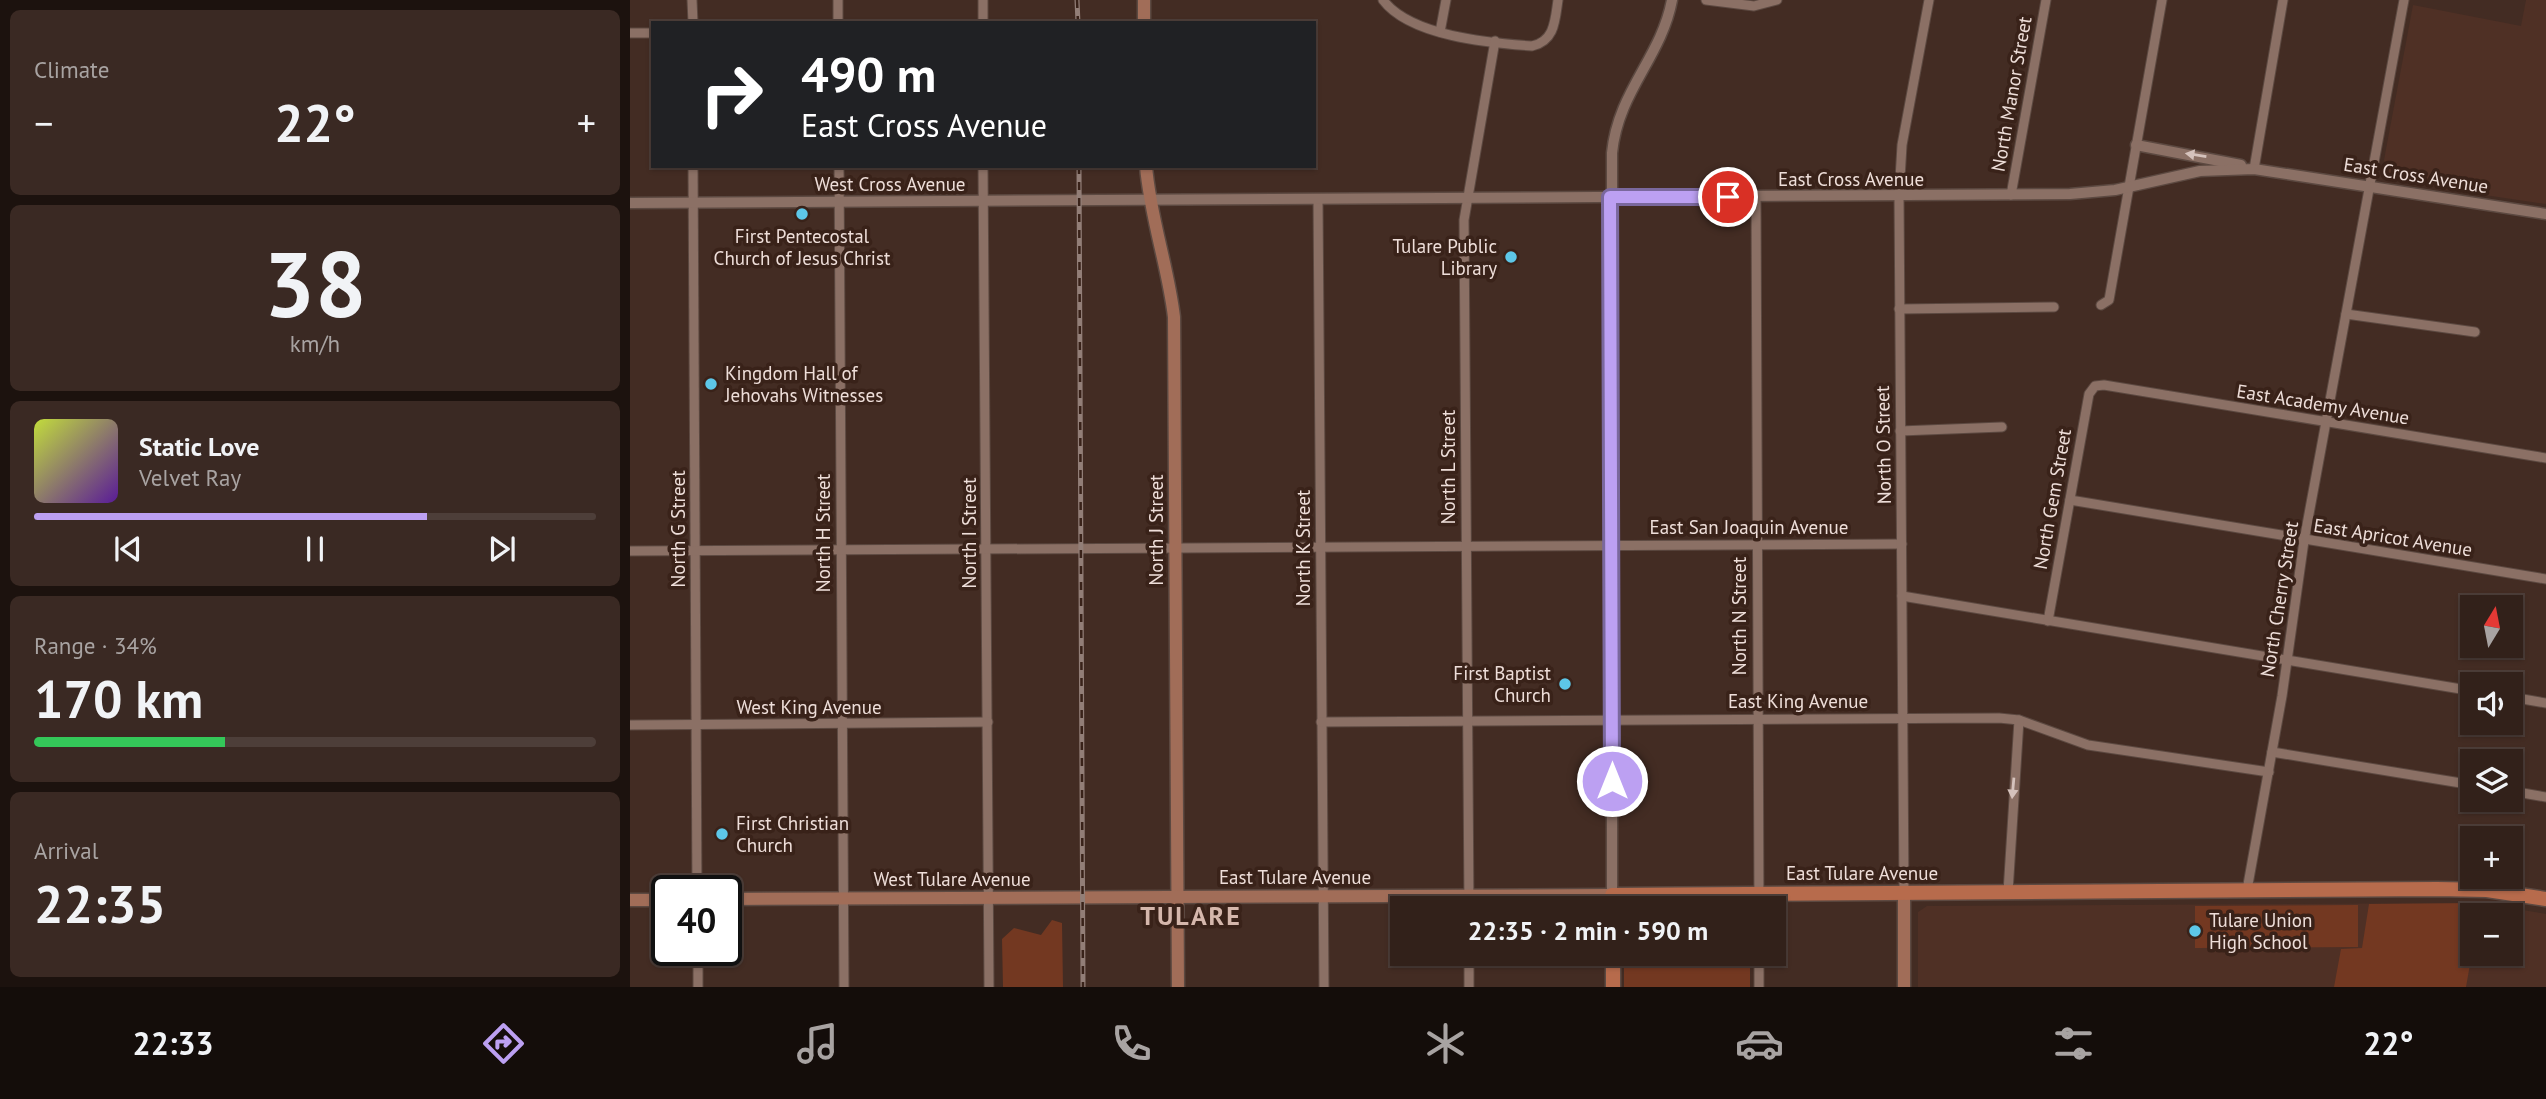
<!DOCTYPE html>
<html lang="en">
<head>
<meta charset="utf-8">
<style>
	body { margin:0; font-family:"PT Sans",sans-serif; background:#3a2923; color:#f1f3f6; height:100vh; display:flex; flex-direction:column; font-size:26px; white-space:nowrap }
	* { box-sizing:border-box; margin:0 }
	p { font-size:23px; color:#a8a3a2 }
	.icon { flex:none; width:38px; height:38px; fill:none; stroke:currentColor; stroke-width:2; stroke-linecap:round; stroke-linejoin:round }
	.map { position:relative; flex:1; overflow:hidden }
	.panel { display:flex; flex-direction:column; gap:10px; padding:10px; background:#1c120e; width:630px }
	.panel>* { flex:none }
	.guide { position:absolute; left:21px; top:21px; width:665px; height:147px; border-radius:0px; box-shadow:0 2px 5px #0004,0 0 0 2px #4d3e39; background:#202124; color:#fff; overflow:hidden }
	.needle { width:46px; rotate:10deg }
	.buttons { position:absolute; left:1830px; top:595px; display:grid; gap:14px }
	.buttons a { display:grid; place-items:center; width:63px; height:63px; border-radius:0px; background:#32211a; box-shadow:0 2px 5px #0004,0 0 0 2px #4d3e39; font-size:35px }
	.speed { position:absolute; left:21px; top:875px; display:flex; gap:14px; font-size:35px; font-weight:700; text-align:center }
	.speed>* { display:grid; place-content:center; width:91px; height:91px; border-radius:50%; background:#32211a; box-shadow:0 2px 5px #0004,0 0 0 2px #4d3e39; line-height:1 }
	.speed .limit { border:4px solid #111; border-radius:10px; background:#fff; color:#111 }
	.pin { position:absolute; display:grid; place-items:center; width:60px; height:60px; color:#fff; margin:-30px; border:4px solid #fff; border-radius:50%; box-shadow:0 2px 7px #0007 }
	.me { position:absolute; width:77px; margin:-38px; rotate:0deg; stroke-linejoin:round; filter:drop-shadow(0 0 5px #0008) }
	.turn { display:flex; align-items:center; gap:24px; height:147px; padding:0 35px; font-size:32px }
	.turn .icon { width:91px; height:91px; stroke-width:2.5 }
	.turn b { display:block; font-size:49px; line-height:60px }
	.big { font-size:52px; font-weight:800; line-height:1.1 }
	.panel .widget { flex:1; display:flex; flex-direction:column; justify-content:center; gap:10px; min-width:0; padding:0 24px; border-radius:10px; background:#3a2923 }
	.panel .dial { align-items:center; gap:0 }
	.dial b { font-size:91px; line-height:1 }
	.song { display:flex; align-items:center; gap:21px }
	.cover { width:84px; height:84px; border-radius:10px; background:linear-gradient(135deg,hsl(70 70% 55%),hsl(270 70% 35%)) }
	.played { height:7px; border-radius:4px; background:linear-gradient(90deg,#bca0f2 70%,#4d3e39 70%) }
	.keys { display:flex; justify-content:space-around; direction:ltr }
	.heat { display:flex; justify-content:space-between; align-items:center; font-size:38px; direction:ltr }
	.charge { height:10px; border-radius:5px; background:linear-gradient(90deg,#34c759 34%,#4d3e39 0) }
	.trip { position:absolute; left:760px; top:896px; width:396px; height:70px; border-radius:0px; background:#32211a; box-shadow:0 2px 5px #0004,0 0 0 2px #4d3e39; font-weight:800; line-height:70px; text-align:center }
	.tab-bar { display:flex; height:112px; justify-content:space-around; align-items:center; background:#140d0a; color:#a8a3a2 }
	.tab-bar .icon { width:49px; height:49px }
	.tab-bar .active { color:#bca0f2 }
	.tab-bar b { font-size:32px; color:#f1f3f6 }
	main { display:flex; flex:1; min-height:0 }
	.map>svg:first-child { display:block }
	.built { fill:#4f3025; fill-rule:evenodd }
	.green { fill:#733821 }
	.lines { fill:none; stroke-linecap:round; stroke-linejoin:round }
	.minor-casing { stroke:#5c4941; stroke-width:11 }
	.tertiary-casing { stroke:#5c4941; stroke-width:13 }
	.secondary-casing { stroke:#5c4941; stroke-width:15 }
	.primary-casing { stroke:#5c4941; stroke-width:17 }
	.minor { stroke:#8b7065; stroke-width:9 }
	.tertiary { stroke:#8b7065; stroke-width:10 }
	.secondary { stroke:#a16d58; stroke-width:12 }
	.primary { stroke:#b76b4c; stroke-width:14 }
	.rail-casing { stroke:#927e77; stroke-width:5 }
	.rail { stroke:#392219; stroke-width:2.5; stroke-dasharray:8; stroke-linecap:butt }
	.oneway { fill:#d5c2bc }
	.route-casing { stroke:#7a689d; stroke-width:18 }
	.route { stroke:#bca0f2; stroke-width:12 }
	.poi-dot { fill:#5dc7e8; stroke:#392219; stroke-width:2.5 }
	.labels { text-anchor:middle; stroke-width:7; stroke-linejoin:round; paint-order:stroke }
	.street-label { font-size:19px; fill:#eeded9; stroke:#392219 }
	.poi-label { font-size:19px; fill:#eeded9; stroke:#392219; text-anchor:start }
	.district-label { font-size:26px; font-weight:bold; letter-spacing:2px; fill:#d5b7ac; stroke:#392219 }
</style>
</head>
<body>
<main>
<section class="panel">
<div class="widget"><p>Climate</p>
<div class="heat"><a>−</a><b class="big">22°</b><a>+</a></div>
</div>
<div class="widget dial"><b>38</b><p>km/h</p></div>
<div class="widget">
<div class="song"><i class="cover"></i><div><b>Static Love</b><p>Velvet Ray</p></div></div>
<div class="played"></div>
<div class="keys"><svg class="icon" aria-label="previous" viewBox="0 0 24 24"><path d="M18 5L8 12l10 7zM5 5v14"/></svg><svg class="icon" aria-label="pause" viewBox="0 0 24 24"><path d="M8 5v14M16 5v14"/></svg><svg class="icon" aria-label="next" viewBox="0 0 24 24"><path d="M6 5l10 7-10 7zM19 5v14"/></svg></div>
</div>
<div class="widget"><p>Range · 34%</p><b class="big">170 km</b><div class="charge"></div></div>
<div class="widget"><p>Arrival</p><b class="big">22:35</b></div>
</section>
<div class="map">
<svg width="1916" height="987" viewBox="0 0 1916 987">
	<rect width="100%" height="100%" fill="#432c23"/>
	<g class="built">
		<polygon points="1896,0 1916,0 1916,204 1814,189 1758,172 1754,160 1783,5 1891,26"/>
		<path d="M1850,903L1916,914V987H1288V912L1297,906ZM1843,915H1881V954H1843Z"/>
	</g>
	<g class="green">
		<polygon points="1003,903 1119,903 1119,908 996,908"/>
		<polygon points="1850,903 1848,915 1843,915 1843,947 1836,987 1704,987 1711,949 1732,948 1739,904"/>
		<polygon points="1728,905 1728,947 1565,948 1565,906"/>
		<polygon points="422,920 432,923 433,987 373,987 372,939 384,928 411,935"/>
		<rect x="994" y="954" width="126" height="33"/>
	</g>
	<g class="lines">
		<g class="minor-casing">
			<g id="minor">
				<polyline points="62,0 63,23"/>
				<polyline points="208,0 208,23"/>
				<polyline points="353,0 353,23"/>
				<path d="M753,0C780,36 859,43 902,46C925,41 925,20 928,0"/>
				<polyline points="1076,0 1124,6 1147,0"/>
				<polyline points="810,32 816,0"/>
				<polyline points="0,33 23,33"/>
				<polyline points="63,166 67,891"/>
				<polyline points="209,166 214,987"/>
				<polyline points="353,166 359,987"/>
				<polyline points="1624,169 1653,0"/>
				<polyline points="1381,195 1416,0"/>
				<polyline points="1126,197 1129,908"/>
				<polyline points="688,200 694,987"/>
				<polyline points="1471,305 1479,300 1532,0"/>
				<polyline points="1269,309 1424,307"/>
				<polyline points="1716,314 1845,332"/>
				<polyline points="1270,431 1372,427"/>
				<polyline points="1440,500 1916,579"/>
				<polyline points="0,551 1272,544"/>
				<polyline points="1272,596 1843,691"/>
				<polyline points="1418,621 1459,394 1465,386 1474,385 1916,458"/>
				<polyline points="1881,697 1916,703"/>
				<polyline points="691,722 1369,718 1389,720 1458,745 1639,772"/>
				<polyline points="0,725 358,722"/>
				<polyline points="1642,752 1843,785"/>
				<polyline points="1881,791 1916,797"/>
				<polyline points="1617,890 1652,696 1674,541 1774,0"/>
				<polyline points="1378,892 1389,720"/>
				<polyline points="1274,893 1269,196 1272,145 1299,0"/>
				<polyline points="839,908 834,220 865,41"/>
				<polyline points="68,950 68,987"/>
				<polyline points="839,954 839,987"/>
				<polyline points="1129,954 1129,987"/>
			</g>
		</g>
		<g class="tertiary-casing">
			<g id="tertiary">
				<polyline points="1506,145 1611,165"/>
				<polyline points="0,203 1440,194 1485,190 1570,171 1624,169 1916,214"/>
				<path d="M982,895V153C988,91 1031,58 1042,0"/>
			</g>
		</g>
		<g class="secondary-casing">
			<g id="secondary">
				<polyline points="514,23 514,0"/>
				<path d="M516,166C520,217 538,266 544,317L548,987"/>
				<polyline points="1274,893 1274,987"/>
				<polyline points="96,899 982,895"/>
				<polyline points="0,900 37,900"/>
			</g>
		</g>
		<g class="primary-casing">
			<g id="primary">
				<polyline points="982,908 982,895 1807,889 1857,890 1916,899"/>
				<polyline points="983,954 983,987"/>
			</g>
		</g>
		<use href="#minor" class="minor"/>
		<use href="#tertiary" class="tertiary"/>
		<use href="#secondary" class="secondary"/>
		<use href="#primary" class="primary"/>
		<g class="rail-casing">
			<g id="rail">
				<polyline points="447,0 448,23"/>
				<polyline points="449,166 453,987"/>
			</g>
		</g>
		<use href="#rail" class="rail"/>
	</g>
	<defs><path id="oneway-solid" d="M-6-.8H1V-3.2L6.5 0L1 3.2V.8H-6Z" transform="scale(1.75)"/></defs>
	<g class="oneway">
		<use href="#oneway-solid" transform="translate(1566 155) rotate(-171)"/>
		<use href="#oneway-solid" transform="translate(1383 788) rotate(95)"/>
	</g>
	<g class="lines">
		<g class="route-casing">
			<polyline id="route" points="982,781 980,197 1098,197"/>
		</g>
		<use href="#route" class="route"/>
	</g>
	<g class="poi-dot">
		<circle cx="172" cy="214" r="7"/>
		<circle cx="881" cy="257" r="7"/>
		<circle cx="81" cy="384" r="7"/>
		<circle cx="935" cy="684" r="7"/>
		<circle cx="92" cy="834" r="7"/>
		<circle cx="1565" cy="931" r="7"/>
	</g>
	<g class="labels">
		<g class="street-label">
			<text transform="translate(1381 94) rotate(-80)" y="7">North Manor Street</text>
			<text transform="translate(1786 175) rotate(9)" y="7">East Cross Avenue</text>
			<text x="1221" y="186">East Cross Avenue</text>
			<text x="260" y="191">West Cross Avenue</text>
			<text transform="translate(1693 404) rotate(9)" y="7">East Academy Avenue</text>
			<text transform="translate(1253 445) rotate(-91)" y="7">North O Street</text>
			<text transform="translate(818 467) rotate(-90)" y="7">North L Street</text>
			<text transform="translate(1422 499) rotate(-80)" y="7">North Gem Street</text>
			<text x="1119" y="534">East San Joaquin Avenue</text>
			<text transform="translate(48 529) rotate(-90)" y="7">North G Street</text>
			<text transform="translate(526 530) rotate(-90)" y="7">North J Street</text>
			<text transform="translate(193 533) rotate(-90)" y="7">North H Street</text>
			<text transform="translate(339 533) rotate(-90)" y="7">North I Street</text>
			<text transform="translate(1763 537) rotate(9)" y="7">East Apricot Avenue</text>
			<text transform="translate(673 548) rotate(-90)" y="7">North K Street</text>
			<text transform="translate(1649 599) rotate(-81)" y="7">North Cherry Street</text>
			<text transform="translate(1109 616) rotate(-90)" y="7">North N Street</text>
			<text x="1168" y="708">East King Avenue</text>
			<text x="179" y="714">West King Avenue</text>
			<text x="1232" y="880">East Tulare Avenue</text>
			<text x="665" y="884">East Tulare Avenue</text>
			<text x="322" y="886">West Tulare Avenue</text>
		</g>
		<g class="poi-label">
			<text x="172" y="243" text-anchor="middle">First Pentecostal<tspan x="172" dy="22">Church of Jesus Christ</tspan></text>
			<text x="867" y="253" text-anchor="end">Tulare Public<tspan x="867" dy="22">Library</tspan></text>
			<text x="95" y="380">Kingdom Hall of<tspan x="95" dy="22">Jehovahs Witnesses</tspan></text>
			<text x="921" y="680" text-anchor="end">First Baptist<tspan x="921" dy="22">Church</tspan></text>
			<text x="106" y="830">First Christian<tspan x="106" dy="22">Church</tspan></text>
			<text x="1579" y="927">Tulare Union<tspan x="1579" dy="22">High School</tspan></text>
		</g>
		<g class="district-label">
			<text x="561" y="925">TULARE</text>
		</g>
	</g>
</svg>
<div class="buttons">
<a><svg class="needle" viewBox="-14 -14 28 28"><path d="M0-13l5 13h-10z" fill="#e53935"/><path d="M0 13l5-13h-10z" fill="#a8a3a2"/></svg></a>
<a><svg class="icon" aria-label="sound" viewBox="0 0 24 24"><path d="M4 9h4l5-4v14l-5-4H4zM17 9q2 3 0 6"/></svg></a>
<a><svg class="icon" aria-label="layers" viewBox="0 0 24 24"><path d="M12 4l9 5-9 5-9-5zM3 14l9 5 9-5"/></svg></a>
<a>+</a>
<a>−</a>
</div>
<div class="speed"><div class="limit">40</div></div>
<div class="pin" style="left:1098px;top:197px;background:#d93025"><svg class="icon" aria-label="arrive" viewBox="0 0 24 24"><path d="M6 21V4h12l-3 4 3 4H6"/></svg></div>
<svg class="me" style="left:982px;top:781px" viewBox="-20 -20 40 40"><circle r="17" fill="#bca0f2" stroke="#fff" stroke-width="3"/><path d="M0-11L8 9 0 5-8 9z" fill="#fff"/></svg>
<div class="trip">22:35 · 2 min · 590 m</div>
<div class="guide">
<div class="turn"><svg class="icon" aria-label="right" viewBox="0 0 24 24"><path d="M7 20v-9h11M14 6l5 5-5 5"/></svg><div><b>490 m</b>East Cross Avenue</div></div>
</div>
</div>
</main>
<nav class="tab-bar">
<b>22:33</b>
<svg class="icon active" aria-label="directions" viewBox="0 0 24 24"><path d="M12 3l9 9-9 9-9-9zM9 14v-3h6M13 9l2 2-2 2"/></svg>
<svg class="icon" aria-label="music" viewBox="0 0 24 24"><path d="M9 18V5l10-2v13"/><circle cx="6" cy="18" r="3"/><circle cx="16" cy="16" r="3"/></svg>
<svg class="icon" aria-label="phone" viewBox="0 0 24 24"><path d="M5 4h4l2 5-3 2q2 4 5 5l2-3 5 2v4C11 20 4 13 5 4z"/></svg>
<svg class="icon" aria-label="climate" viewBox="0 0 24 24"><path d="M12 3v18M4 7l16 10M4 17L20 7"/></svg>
<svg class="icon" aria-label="car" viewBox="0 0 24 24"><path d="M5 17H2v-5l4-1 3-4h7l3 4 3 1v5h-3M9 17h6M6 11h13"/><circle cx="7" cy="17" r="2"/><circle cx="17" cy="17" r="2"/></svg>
<svg class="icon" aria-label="filters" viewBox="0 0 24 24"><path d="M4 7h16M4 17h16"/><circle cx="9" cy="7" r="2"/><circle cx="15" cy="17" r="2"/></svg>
<b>22°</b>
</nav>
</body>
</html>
